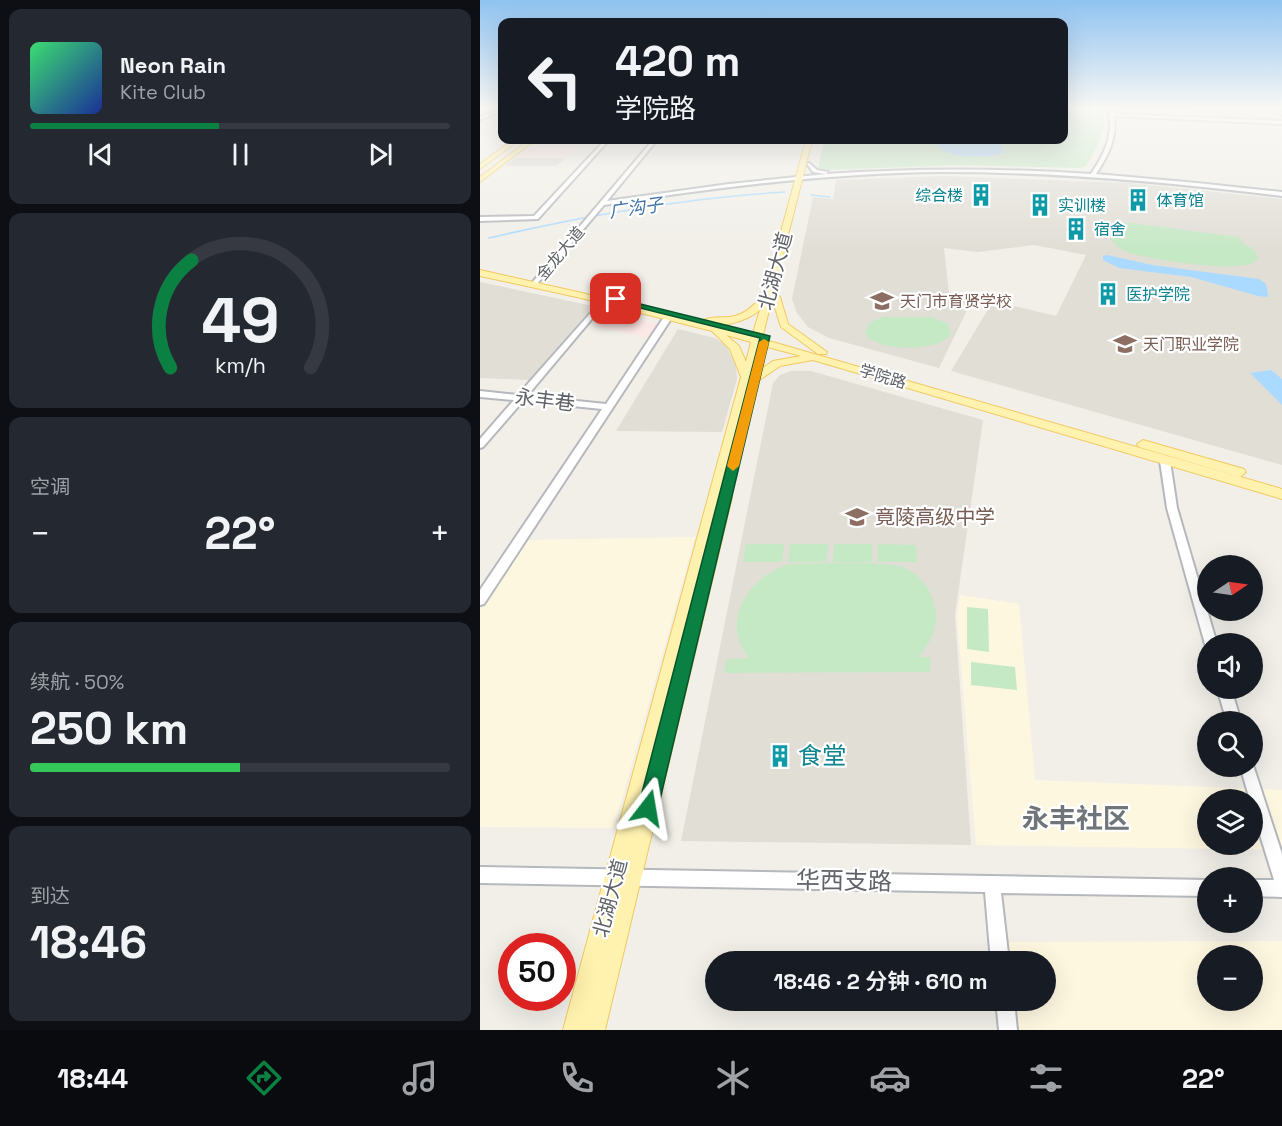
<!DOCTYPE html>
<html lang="zh">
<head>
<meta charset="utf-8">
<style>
	body { margin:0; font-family:"Space Grotesk","Noto Sans SC",sans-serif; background:#242831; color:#f1f3f6; height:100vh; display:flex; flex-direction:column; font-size:22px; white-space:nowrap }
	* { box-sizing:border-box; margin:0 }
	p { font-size:20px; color:#9ea1a6 }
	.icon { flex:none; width:33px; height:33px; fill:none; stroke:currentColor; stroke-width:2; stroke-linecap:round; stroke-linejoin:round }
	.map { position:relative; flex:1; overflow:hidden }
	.side { display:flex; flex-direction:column; gap:9px; padding:9px; background:#0d0f14; width:480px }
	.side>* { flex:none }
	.guide { position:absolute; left:18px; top:18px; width:570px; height:126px; border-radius:12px; box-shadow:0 6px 24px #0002; background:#171b24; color:#f1f3f6; overflow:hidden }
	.needle { width:39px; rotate:77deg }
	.fabs { position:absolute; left:717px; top:555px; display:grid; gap:12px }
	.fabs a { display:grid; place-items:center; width:66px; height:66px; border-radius:50%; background:#171b24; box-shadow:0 6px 24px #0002; font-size:30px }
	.speed { position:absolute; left:18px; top:933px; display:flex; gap:12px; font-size:30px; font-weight:700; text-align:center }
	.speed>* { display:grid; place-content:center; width:78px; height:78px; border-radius:50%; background:#171b24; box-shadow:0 6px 24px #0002; line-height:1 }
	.speed .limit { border:9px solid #d22; background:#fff; color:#111 }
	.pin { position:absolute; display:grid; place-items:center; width:51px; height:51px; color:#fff; margin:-26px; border-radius:12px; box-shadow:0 3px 9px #0006 }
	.me { position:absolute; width:66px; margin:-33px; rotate:14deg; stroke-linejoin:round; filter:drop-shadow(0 0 4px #0008) }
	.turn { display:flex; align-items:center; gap:21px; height:126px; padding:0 18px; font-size:27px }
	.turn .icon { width:78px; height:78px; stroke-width:2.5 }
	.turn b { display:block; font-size:42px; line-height:51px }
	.big { font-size:45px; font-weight:600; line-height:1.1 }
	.side .widget { flex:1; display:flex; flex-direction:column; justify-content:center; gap:9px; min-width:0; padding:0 21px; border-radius:12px; background:#242831 }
	.side .dial { align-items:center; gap:0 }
	.dial svg { height:156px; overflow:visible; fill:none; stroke:#363941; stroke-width:7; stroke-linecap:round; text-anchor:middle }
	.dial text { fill:#f1f3f6; stroke:none }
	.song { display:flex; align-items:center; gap:18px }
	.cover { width:72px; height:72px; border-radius:9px; background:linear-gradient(135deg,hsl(140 70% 55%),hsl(230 70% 35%)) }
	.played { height:6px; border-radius:3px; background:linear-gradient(90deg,#0b8043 45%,#363941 45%) }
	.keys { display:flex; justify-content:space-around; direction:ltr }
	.heat { display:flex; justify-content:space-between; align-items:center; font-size:33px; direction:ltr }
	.charge { height:9px; border-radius:4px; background:linear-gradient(90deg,#34c759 50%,#363941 0) }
	.trip { position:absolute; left:225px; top:951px; width:351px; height:60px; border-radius:30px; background:#171b24; box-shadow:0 6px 24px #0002; font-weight:600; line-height:60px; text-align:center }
	.tab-bar { display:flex; height:96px; justify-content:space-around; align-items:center; background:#090b0e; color:#9ea1a6 }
	.tab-bar .icon { width:42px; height:42px }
	.tab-bar .on { color:#0b8043 }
	.tab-bar b { font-size:27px; color:#f1f3f6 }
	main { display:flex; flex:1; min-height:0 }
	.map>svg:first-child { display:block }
	.commercial { fill:#fef7e0; fill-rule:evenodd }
	.industrial { fill:#e0deda }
	.education { fill:#e1ded6 }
	.medical { fill:#fce8e6 }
	.green { fill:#c5e8c5 }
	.water { fill:#aadaff }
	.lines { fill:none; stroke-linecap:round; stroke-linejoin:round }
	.stream { stroke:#aadaff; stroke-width:1.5 }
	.minor-casing { stroke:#b5b8bc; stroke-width:4 }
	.major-casing { stroke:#f2c960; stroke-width:2 }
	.minor { fill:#fff; fill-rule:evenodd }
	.major { fill:#fff2af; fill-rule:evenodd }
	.route { fill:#0b8043; stroke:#07532c; stroke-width:1.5 }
	.slow { fill:#f59e0b }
	.labels { text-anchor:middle; stroke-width:4.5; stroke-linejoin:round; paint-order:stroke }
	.far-culture-label { font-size:16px; fill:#0d838f; stroke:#fff; text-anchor:start }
	.far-street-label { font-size:16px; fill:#5f6368; stroke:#fff }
	.far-education-label { font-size:16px; fill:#785e54; stroke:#fff; text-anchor:start }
	.far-water-label { font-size:18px; font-style:italic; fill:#4174aa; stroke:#fff }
	.street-label { font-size:20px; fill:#5f6368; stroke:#fff }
	.education-label { font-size:20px; fill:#785e54; stroke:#fff; text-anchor:start }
	.near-culture-label { font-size:24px; fill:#0d838f; stroke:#fff; text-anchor:start }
	.near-street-label { font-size:24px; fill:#5f6368; stroke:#fff }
	.near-quarter-label { font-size:27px; font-weight:bold; fill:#70757a; stroke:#fff }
</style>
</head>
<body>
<main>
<section class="side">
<div class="widget">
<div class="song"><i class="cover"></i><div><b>Neon Rain</b><p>Kite Club</p></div></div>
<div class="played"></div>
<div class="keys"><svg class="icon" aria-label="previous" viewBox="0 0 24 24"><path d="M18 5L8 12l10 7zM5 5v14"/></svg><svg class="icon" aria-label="pause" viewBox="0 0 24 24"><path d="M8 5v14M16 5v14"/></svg><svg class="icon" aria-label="next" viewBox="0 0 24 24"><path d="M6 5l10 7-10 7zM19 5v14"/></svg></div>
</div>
<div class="widget dial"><svg viewBox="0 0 100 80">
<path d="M14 69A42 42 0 1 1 86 69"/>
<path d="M14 69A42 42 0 0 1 25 14" stroke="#0b8043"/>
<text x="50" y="56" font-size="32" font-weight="700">49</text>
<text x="50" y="72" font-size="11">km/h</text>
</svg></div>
<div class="widget"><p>空调</p>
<div class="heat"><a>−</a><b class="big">22°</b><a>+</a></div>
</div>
<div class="widget"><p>续航 · 50%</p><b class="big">250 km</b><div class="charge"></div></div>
<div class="widget"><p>到达</p><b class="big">18:46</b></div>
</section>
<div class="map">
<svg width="802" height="1030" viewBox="0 0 802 1030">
	<rect width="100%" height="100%" fill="#f1efe8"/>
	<g class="commercial">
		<polygon points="215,537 134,828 0,827 0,610 46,540"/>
		<path d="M480,595L539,604L555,780L802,790V850L496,845L477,616ZM728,800H772V844H728Z"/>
		<path d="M802,941V1030H539L535,1001L566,1000V962L530,961L528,942ZM728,956H772V1000H728Z"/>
	</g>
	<polygon class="industrial" points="35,158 86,158 76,166 25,166"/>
	<g class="education">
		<polygon points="710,107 787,108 802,121 718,117"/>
		<polygon points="465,176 650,183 802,199 802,465 471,371 513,301 576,316 606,255 554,245 498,252 464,248 469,292 494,296 459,368 349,338 328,327 317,313 312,299 333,197 353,199 356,180"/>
		<polygon points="0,282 113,306 50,380 0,378"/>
		<polygon points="198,329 235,338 246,346 256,364 257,379 242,432 136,431"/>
		<polygon points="311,371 331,371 503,420 475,615 491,845 201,841 293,383 300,375"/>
	</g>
	<g class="medical">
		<polygon points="51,145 99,145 86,157 35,157"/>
		<polygon points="124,310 179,325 170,339 113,325"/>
	</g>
	<g class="green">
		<path d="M584,107H622C628,131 617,147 606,166L600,168L476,165L349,170L338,168L344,140H584Z"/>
		<path d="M644,222L759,237C762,247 777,246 778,259C768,276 666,259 647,252C640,249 634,245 630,238L632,231L644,226Z"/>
		<path d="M403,317H450L467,323L471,334C460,352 393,353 385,332L390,323Z"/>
		<polygon points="266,544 304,544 302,562 263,562"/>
		<polygon points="310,544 348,544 346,562 308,562"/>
		<polygon points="354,544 392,544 392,562 353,562"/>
		<polygon points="398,544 436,545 437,562 398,562"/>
		<path d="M305,565C327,563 408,560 425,568C440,575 452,590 455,607C459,626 451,643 438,657H450V672L244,673L247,659L269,658C240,622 267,580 305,565Z"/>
		<polygon points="487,607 508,609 509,652 487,649"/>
		<polygon points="491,662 535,667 537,690 491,685"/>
	</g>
	<g class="water">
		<path d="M450,140H532L523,144L522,153C498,160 467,159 450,140Z"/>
		<polygon points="627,255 672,265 779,279 786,284 788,294 787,297 778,296 711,277 639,268 623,260 623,256"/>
		<polygon points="791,370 802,379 802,405 770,373"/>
	</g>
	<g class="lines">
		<g class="stream">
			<polyline points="331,195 350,197"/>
			<path d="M9,238C107,215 205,198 305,192"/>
		</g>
		<g class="minor-casing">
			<g id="minor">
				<path d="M628,107H632L634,114L802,121V124L634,116C637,139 628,156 616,174L717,183L802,192V196C689,182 576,172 462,172C349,173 236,187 124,205L56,285L51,284L173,140H177L127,201L249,184L346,174L333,172L327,164L329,163L337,170L348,172L346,174C434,168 523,168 611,174C623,156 632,139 630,117L628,115L630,114Z"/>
				<polygon points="789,107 794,107 802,112 802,115"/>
				<polygon points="22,108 22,110 0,120 0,117"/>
				<polygon points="125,140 129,140 58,219 0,221 0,217 54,216"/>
				<polygon points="124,299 128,301 126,302 47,396 126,404 186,314 193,316 4,604 0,605 0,590 122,409 43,401 3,447 0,448 0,439 34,400 0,397 0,391 38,395 122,300"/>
				<polygon points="685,458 690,461 697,508 737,644 728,644 728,649 725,644 687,508 680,461"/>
				<polygon points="737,688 751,688 761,722 747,722"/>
				<polygon points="772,762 802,854 802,897 772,896 772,880 794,880 772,809 772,800 770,800 760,766 772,766"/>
				<polygon points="0,867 728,880 728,896 521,893 529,962 511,962 505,892 0,883"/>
				<polygon points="516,1000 534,1000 537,1030 519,1030"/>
			</g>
		</g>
		<g class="major-casing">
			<g id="major">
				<polygon points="33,140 39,140 0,169 0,164"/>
				<polygon points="49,140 55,140 0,182 0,177"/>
				<path d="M326,140H332L293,295L296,294L300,297L308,324L347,352L346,354H338L301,327L292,298L282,339L802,489V499L333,360L300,366L278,381L271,382L243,493H250L252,497L125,1030H83L261,377L250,349L232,331L101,298L0,276V270L102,293L272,336L280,310C267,321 237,331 222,321C231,315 245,319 255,316C267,313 274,304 283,297ZM246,335L271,342L266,362L259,346ZM280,345L321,356L293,361L272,375Z"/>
				<polygon points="663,440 764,469 766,472 760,477 659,447 657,444"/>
			</g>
		</g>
		<use href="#minor" class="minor"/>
		<use href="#major" class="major"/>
	</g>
	<linearGradient id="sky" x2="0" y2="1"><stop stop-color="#8fc3f1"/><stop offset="0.43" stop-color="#f9f8f5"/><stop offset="1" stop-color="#f9f8f5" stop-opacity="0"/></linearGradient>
	<rect width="802" height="251" fill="url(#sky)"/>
	<polygon class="route" points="132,297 290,336 178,808 175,815 168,817 161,815 158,808 280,338 132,301"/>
	<polygon class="slow" points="284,339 289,342 259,466 253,471 247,466 279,342"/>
	<defs>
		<g id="building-bare" transform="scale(1.8)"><path d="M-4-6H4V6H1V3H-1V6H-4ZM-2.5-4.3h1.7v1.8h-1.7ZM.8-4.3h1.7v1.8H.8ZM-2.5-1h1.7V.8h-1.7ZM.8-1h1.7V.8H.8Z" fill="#0f9aa8" stroke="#fff" stroke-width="2.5" paint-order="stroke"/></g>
		<g id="school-bare" transform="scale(1.8)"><path d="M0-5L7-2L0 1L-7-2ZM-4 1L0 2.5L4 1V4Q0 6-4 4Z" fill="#8d6e63" stroke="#fff" stroke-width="2.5" paint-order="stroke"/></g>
		<g id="university-bare" transform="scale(1.8)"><path d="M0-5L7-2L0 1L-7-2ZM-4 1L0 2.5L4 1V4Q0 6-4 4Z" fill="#8d6e63" stroke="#fff" stroke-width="2.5" paint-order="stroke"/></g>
	</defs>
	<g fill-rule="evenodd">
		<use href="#building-bare" x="501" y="195"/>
		<use href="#building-bare" x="658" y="200"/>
		<use href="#building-bare" x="560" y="205"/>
		<use href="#building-bare" x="596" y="229"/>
		<use href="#building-bare" x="628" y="294"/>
		<use href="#school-bare" x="402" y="301"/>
		<use href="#university-bare" x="645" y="344"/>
		<use href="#school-bare" x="377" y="517"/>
		<use href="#building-bare" x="300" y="756"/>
	</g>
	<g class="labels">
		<g class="far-culture-label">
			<text x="483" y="201" text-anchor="end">综合楼</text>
			<text x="676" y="206">体育馆</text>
			<text x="578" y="211">实训楼</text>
			<text x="614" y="235">宿舍</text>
			<text x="646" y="300">医护学院</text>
		</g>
		<g class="far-street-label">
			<text transform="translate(80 253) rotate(-50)" y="6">金龙大道</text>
			<text transform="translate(403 376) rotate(17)" y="6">学院路</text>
		</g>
		<g class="far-education-label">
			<text x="420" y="307">天门市育贤学校</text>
			<text x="663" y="350">天门职业学院</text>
		</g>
		<g class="far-water-label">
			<text transform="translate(156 208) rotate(-8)" y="6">广沟子</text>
		</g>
		<g class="street-label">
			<text transform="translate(295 271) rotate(-75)" y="7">北湖大道</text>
			<text transform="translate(65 400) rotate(7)" y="7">永丰巷</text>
			<text transform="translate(130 898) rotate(-75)" y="7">北湖大道</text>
		</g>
		<g class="education-label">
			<text x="395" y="524">竟陵高级中学</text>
		</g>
		<g class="near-culture-label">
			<text x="318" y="764">食堂</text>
		</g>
		<g class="near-street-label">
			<text transform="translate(364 881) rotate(1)" y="8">华西支路</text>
		</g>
		<g class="near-quarter-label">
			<text x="596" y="828">永丰社区</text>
		</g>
	</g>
</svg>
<div class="fabs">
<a><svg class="needle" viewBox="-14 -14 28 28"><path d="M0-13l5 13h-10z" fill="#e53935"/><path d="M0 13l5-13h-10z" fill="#9ea1a6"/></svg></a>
<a><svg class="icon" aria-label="sound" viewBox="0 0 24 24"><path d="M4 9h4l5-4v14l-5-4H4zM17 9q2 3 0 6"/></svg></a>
<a><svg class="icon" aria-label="search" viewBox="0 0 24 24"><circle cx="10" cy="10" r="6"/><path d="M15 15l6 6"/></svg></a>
<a><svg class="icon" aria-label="layers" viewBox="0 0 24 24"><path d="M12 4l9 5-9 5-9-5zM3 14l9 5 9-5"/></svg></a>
<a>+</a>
<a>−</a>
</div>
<div class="speed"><div class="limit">50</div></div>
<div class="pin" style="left:136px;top:299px;background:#d93025"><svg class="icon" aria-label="arrive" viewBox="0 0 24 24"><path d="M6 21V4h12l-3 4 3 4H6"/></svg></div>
<svg class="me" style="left:168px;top:808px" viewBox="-20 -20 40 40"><path d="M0-17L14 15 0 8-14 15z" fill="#0b8043" stroke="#fff" stroke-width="4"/></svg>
<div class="trip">18:46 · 2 分钟 · 610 m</div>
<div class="guide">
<div class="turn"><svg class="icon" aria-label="left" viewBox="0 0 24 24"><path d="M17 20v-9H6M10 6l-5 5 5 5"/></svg><div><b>420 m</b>学院路</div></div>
</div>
</div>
</main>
<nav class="tab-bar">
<b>18:44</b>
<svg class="icon on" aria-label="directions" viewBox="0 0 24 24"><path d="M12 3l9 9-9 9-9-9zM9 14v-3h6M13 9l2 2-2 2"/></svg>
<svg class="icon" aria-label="music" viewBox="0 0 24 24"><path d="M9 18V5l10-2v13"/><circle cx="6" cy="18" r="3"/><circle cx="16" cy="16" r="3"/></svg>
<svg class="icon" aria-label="phone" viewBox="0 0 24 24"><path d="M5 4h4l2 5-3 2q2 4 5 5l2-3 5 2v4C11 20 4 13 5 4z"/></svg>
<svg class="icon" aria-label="climate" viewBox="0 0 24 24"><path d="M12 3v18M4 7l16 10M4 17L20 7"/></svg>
<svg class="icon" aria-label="car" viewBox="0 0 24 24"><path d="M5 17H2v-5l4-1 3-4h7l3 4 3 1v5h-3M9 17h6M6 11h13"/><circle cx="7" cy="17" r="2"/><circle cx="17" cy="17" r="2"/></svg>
<svg class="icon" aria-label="filters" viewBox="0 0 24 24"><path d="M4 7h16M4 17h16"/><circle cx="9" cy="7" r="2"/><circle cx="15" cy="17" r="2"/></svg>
<b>22°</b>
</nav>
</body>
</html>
